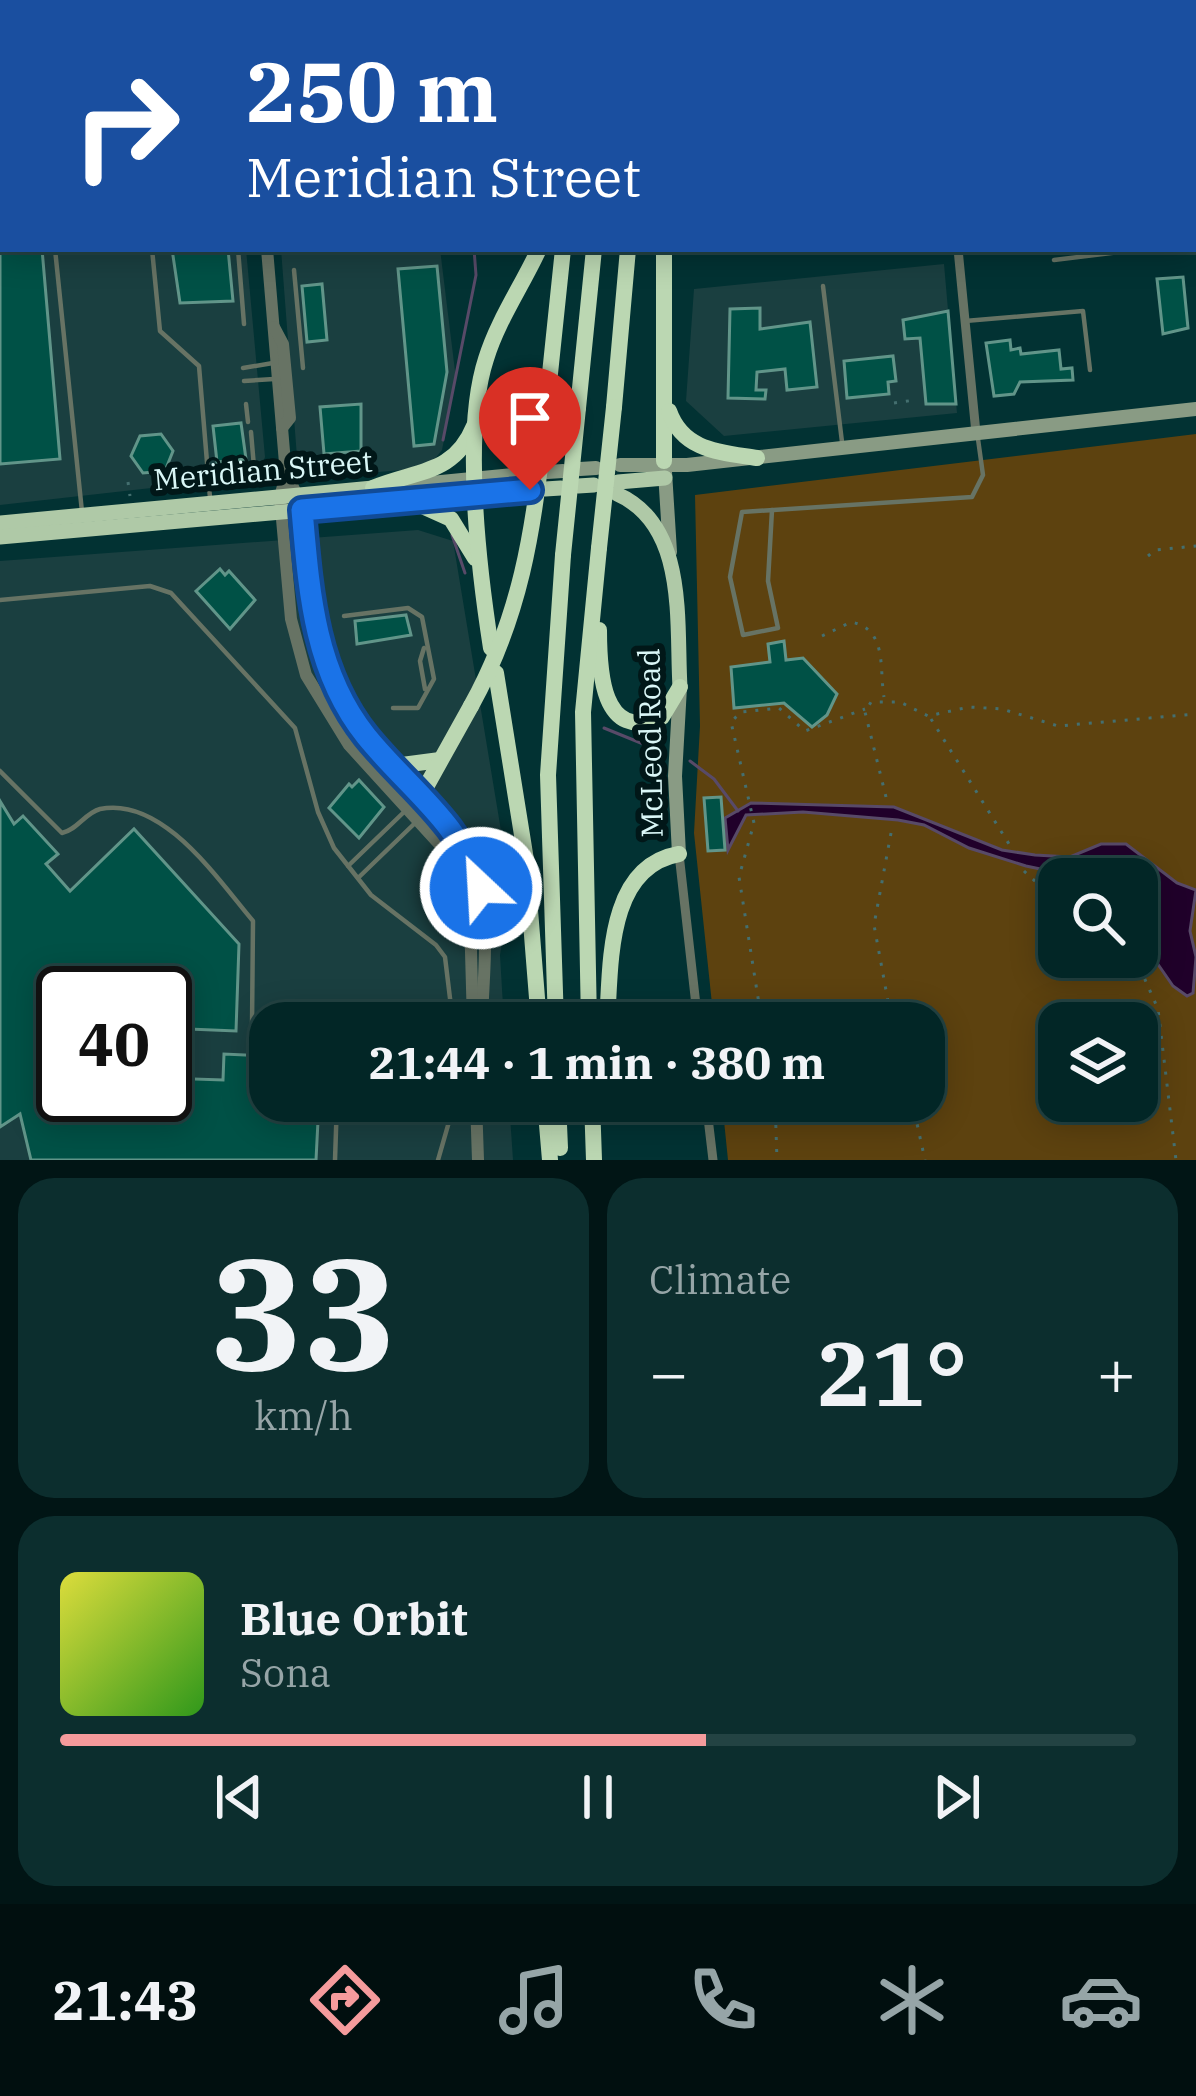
<!DOCTYPE html>
<html lang="en">
<head>
<meta charset="utf-8">
<style>
	body { margin:0; font-family:"IBM Plex Serif",serif; background:#0c2e2e; color:#f1f3f6; height:100vh; display:flex; flex-direction:column; font-size:45px; white-space:nowrap }
	* { box-sizing:border-box; margin:0 }
	p { font-size:39px; color:#96a5a7 }
	.icon { flex:none; width:66px; height:66px; fill:none; stroke:currentColor; stroke-width:2; stroke-linecap:round; stroke-linejoin:round }
	.map { position:relative; height:1160px; overflow:hidden }
	.panel { display:flex; flex-direction:column; gap:18px; padding:18px; background:#011515; flex:1 }
	.panel>* { flex:none }
	.top-card { position:absolute; left:0px; top:0px; width:1197px; height:252px; box-shadow:0 6px 30px #0003,0 0 0 3px #234343; background:#1a4fa0; color:#fff; overflow:hidden }
	.tools { position:absolute; left:1038px; top:858px; display:grid; gap:24px }
	.tools a { display:grid; place-items:center; width:120px; height:120px; border-radius:24px; background:#022626; box-shadow:0 6px 30px #0003,0 0 0 3px #234343; font-size:60px }
	.speed { position:absolute; left:36px; top:966px; display:flex; gap:24px; font-size:60px; font-weight:700; text-align:center }
	.speed>* { display:grid; place-content:center; width:156px; height:156px; border-radius:50%; background:#022626; box-shadow:0 6px 30px #0003,0 0 0 3px #234343; line-height:1 }
	.speed .limit { border:6px solid #111; border-radius:18px; background:#fff; color:#111 }
	.pin { position:absolute; display:grid; place-items:center; width:102px; height:102px; color:#fff; margin:-123px -51px; border-radius:50% 50% 50% 0; rotate:-45deg; box-shadow:0 0 12px #0007 }
	.pin .icon { rotate:45deg }
	.me { position:absolute; width:132px; margin:-66px; rotate:335deg; stroke-linejoin:round; filter:drop-shadow(0 0 9px #0008) }
	.turn { display:flex; align-items:center; gap:42px; height:252px; padding:0 48px; font-size:54px }
	.turn .icon { width:156px; height:156px; stroke-width:2.5 }
	.turn b { display:block; font-size:84px; line-height:102px }
	.big { font-size:90px; font-weight:700; line-height:1.1 }
	.panel .widget { flex:1; display:flex; flex-direction:column; justify-content:center; gap:18px; min-width:0; padding:0 42px; border-radius:36px; background:#0c2e2e }
	.panel .dial { align-items:center; gap:0 }
	.dial b { font-size:156px; line-height:1 }
	.song { display:flex; align-items:center; gap:36px }
	.cover { width:144px; height:144px; border-radius:18px; background:linear-gradient(135deg,hsl(60 70% 55%),hsl(110 70% 35%)) }
	.played { height:12px; border-radius:6px; background:linear-gradient(90deg,#f59b9c 60%,#234343 60%) }
	.keys { display:flex; justify-content:space-around; direction:ltr }
	.heat { display:flex; justify-content:space-between; align-items:center; font-size:66px; direction:ltr }
	.panel .tiles { flex:1; display:grid; gap:18px; grid-template-columns:1fr 1fr }
	.widget:last-child { grid-column:span 2 }
	.trip { position:absolute; left:249px; top:1002px; width:696px; height:120px; border-radius:36px; background:#022626; box-shadow:0 6px 30px #0003,0 0 0 3px #234343; font-weight:700; line-height:120px; text-align:center }
	.dock { display:flex; height:192px; justify-content:space-around; align-items:center; background:#010f0f; color:#96a5a7 }
	.dock .icon { width:84px; height:84px }
	.dock .active { color:#f59b9c }
	.dock b { font-size:54px; color:#f1f3f6 }
	.map>svg:first-child { display:block }
	.built { fill:#1a3f40; fill-rule:evenodd }
	.green { fill:#5d420f; fill-rule:evenodd }
	.water { fill:#20002a; stroke:#584a68; stroke-width:3 }
	.lines { fill:none; stroke-linecap:round; stroke-linejoin:round }
	.stream { stroke:#584a68; stroke-width:3 }
	.building { fill:#005146; stroke:#619589; stroke-width:3 }
	.path { stroke:#446f6f; stroke-width:3; stroke-dasharray:3 9; stroke-linecap:butt }
	.service { stroke:#677364; stroke-width:4.5 }
	.minor { stroke:#677364; stroke-width:9 }
	.tertiary { stroke:#677364; stroke-width:12 }
	.secondary { stroke:#899b84; stroke-width:14 }
	.trunk { stroke:#afc9a7; stroke-width:15 }
	.motorway { stroke:#bbd7b2; stroke-width:16 }
	.motorway-bridge { stroke:#bbd7b2; stroke-width:16 }
	.route-casing { stroke:#114b97; stroke-width:30 }
	.route { stroke:#1a73e8; stroke-width:21 }
	.labels { text-anchor:middle; stroke-width:12; stroke-linejoin:round; paint-order:stroke }
	.street-label { font-size:30px; fill:#daf7f7; stroke:#011718 }
</style>
</head>
<body>
<div class="map">
<svg width="1196" height="1160" viewBox="0 0 1196 1160">
	<rect width="100%" height="100%" fill="#023233"/>
	<g class="built">
		<polygon points="0,0 223,0 3,3 3,249 246,249 265,457 258,476 0,505"/>
		<polygon points="281,249 440,249 456,379 442,450 434,460 403,470 316,477 297,457"/>
		<polygon points="944,264 957,413 724,436 686,401 694,289"/>
		<path d="M418,530L453,541L511,891L500,955L504,1023H270V1101H509L513,1160H0V561ZM63,993H165V1095H63Z"/>
	</g>
	<path class="green" d="M1196,434V1160H728L722,1101H924V1023H714L694,833L700,726L695,495ZM1059,879H1137V957H1059ZM1059,1023H1137V1101H1059Z"/>
	<polygon class="water" points="751,803 894,807 1002,850 1035,855 1070,857 1101,844 1126,844 1177,883 1196,890 1190,931 1196,957 1193,993 1187,996 1173,986 1137,934 1137,879 1088,879 1026,866 969,848 924,825 898,820 803,812 746,815 728,850 725,818"/>
	<g class="lines">
		<g class="stream">
			<polyline points="350,0 357,3"/>
			<polyline points="443,440 476,275 474,249"/>
			<polyline points="452,535 465,573"/>
			<polyline points="604,728 658,750"/>
			<polyline points="690,761 714,779 738,811"/>
		</g>
	</g>
	<g class="building">
		<polygon points="0,249 42,249 60,459 0,464"/>
		<polygon points="172,249 228,249 233,301 180,303"/>
		<polygon points="437,266 447,372 434,444 414,446 398,269"/>
		<polygon points="1183,277 1188,328 1163,334 1157,279"/>
		<polygon points="322,284 327,340 307,342 302,286"/>
		<polygon points="760,308 760,329 810,322 817,387 787,390 785,369 757,372 756,390 766,390 765,399 728,398 730,309"/>
		<polygon points="948,311 956,404 926,404 920,338 905,339 903,320"/>
		<polygon points="1010,340 1011,350 1020,348 1021,354 1059,350 1061,369 1072,368 1073,380 1020,382 1014,394 994,396 986,343"/>
		<polygon points="893,356 896,381 888,382 889,394 847,398 844,361"/>
		<polygon points="361,404 361,451 324,454 320,407"/>
		<polygon points="241,423 246,459 217,462 213,426"/>
		<polygon points="161,434 173,451 165,471 143,473 131,456 140,436"/>
		<polygon points="220,569 225,575 229,571 255,600 230,629 196,591"/>
		<polygon points="406,615 411,635 357,644 355,621"/>
		<polygon points="784,641 786,660 803,658 837,694 827,715 812,727 784,703 734,708 731,667 770,662 768,644"/>
		<polygon points="359,780 384,807 359,838 329,808 349,784 352,787"/>
		<polygon points="721,797 725,850 708,851 704,798"/>
		<polygon points="0,801 14,824 23,816 58,854 46,864 70,891 134,829 239,944 236,1031 165,1028 165,993 63,993 63,1095 165,1095 165,1078 223,1080 224,1054 270,1056 270,1101 319,1101 316,1160 31,1160 20,1114 0,1127"/>
	</g>
	<g class="lines">
		<g class="path">
			<polyline points="894,403 915,400"/>
			<polyline points="128,482 130,496"/>
			<polyline points="1148,556 1155,550 1196,546"/>
			<path d="M822,636L851,622C888,629 879,669 884,697"/>
			<polyline points="931,719 1009,844"/>
			<polyline points="886,797 865,712 871,702 900,702 928,716 969,707 1002,709 1058,726 1196,714"/>
			<polyline points="891,833 874,925 892,1023"/>
			<polyline points="1024,871 1037,883 1059,886"/>
			<polyline points="1135,957 1158,1009 1176,1160"/>
			<polyline points="762,1023 739,877 754,823 731,722 741,712 779,708 805,731 865,709"/>
			<polyline points="775,1101 777,1160"/>
			<polyline points="912,1101 925,1160"/>
		</g>
		<g class="service">
			<polyline points="167,0 167,3"/>
			<polyline points="407,0 407,3"/>
			<polyline points="1126,0 1126,3"/>
			<polyline points="51,3 52,0"/>
			<polyline points="571,3 572,0"/>
			<polyline points="1194,210 1196,210"/>
			<polyline points="55,249 82,512"/>
			<polyline points="152,249 160,331 199,366 210,498"/>
			<polyline points="238,249 244,324"/>
			<polyline points="1054,260 1144,249"/>
			<polyline points="294,270 303,368"/>
			<polyline points="823,286 842,442"/>
			<polyline points="965,321 1083,311 1090,370"/>
			<polyline points="243,368 273,363"/>
			<polyline points="244,381 274,379"/>
			<polyline points="246,404 248,422"/>
			<polyline points="208,480 247,476 254,467 251,432"/>
			<polyline points="772,510 768,581 778,628 743,635 730,577 742,512 972,497 983,475 978,439"/>
			<polyline points="0,600 150,586 171,593 295,728 318,812 334,848 371,895 436,945 445,957 453,1023"/>
			<polyline points="344,616 408,608 422,617 434,679 418,708 393,708"/>
			<polyline points="424,648 420,661 425,689"/>
			<path d="M0,771L62,833C77,830 85,813 100,809C163,796 218,880 253,921L252,1027L270,1040"/>
			<polyline points="348,866 404,812"/>
			<polyline points="358,878 414,824"/>
			<polyline points="335,1160 337,1101"/>
			<polyline points="438,1160 455,1101"/>
		</g>
		<g class="minor">
			<polyline points="934,0 934,3"/>
			<polyline points="958,249 976,433"/>
			<polyline points="679,854 698,1023"/>
			<polyline points="706,1101 713,1160"/>
		</g>
		<g class="tertiary">
			<polyline points="247,0 248,3"/>
			<polyline points="267,249 286,475 280,497 291,619 306,675 349,745 450,856 470,916 473,1023"/>
			<polyline points="274,327 283,344 290,418 282,428"/>
			<path d="M286,475C308,506 304,543 307,580C310,610 318,642 328,670C356,751 443,787 472,859C493,909 483,970 482,1023"/>
			<polyline points="476,1101 478,1160"/>
		</g>
		<g class="secondary">
			<polyline points="620,465 687,465 1196,409"/>
			<polyline points="580,469 596,468"/>
			<polyline points="547,472 563,471"/>
			<polyline points="665,472 670,552"/>
			<polyline points="390,487 532,473"/>
			<polyline points="679,854 675,776 680,687"/>
		</g>
		<g class="trunk">
			<polyline points="618,482 665,478"/>
			<polyline points="578,486 594,485"/>
			<polyline points="545,489 561,488"/>
			<path d="M617,494C688,525 676,623 680,687"/>
			<polyline points="0,523 373,488"/>
			<polyline points="0,537 530,490"/>
		</g>
		<g class="motorway">
			<polyline points="594,3 595,0"/>
			<polyline points="618,3 618,0"/>
			<polyline points="652,3 652,0"/>
			<polyline points="670,3 670,0"/>
			<polyline points="664,249 664,461"/>
			<polyline points="614,407 628,249"/>
			<polyline points="578,408 594,249"/>
			<path d="M669,411C683,451 720,452 757,458"/>
			<polyline points="544,431 563,249"/>
			<path d="M373,488C416,470 454,475 474,426"/>
			<polyline points="411,501 451,519 475,558"/>
			<path d="M599,630C599,669 601,744 662,717L680,687"/>
			<path d="M491,648C479,571 462,432 486,359C498,320 522,286 539,249"/>
			<polyline points="496,673 526,860 539,1023"/>
			<polyline points="379,752 402,765 440,760"/>
			<polyline points="422,794 471,706"/>
			<polyline points="556,1023 548,775 563,555"/>
			<polyline points="589,1023 583,712 599,548"/>
			<path d="M607,1023C611,965 606,867 679,854"/>
			<polyline points="545,1101 550,1160"/>
			<polyline points="558,1101 560,1148"/>
			<polyline points="592,1101 594,1160"/>
		</g>
		<g class="motorway-bridge">
			<polyline points="599,548 614,407"/>
			<polyline points="563,555 578,408"/>
			<path d="M471,706C520,618 534,530 544,431"/>
		</g>
	</g>
	<g class="lines">
		<g class="route-casing">
			<path id="route" d="M481,888C460,822 408,788 366,736C314,671 309,590 302,510L530,490"/>
		</g>
		<use href="#route" class="route"/>
	</g>
	<g class="labels">
		<g class="street-label">
			<text transform="translate(263 471) rotate(-5)" y="10">Meridian Street</text>
			<text transform="translate(651 743) rotate(-91)" y="10">McLeod Road</text>
		</g>
	</g>
</svg>
<div class="tools">
<a><svg class="icon" aria-label="search" viewBox="0 0 24 24"><circle cx="10" cy="10" r="6"/><path d="M15 15l6 6"/></svg></a>
<a><svg class="icon" aria-label="layers" viewBox="0 0 24 24"><path d="M12 4l9 5-9 5-9-5zM3 14l9 5 9-5"/></svg></a>
</div>
<div class="speed"><div class="limit">40</div></div>
<div class="pin" style="left:530px;top:490px;background:#d93025"><svg class="icon" aria-label="arrive" viewBox="0 0 24 24"><path d="M6 21V4h12l-3 4 3 4H6"/></svg></div>
<svg class="me" style="left:481px;top:888px" viewBox="-20 -20 40 40"><circle r="17" fill="#1a73e8" stroke="#fff" stroke-width="3"/><path d="M0-11L8 9 0 5-8 9z" fill="#fff"/></svg>
<div class="trip">21:44 · 1 min · 380 m</div>
<div class="top-card">
<div class="turn"><svg class="icon" aria-label="right" viewBox="0 0 24 24"><path d="M7 20v-9h11M14 6l5 5-5 5"/></svg><div><b>250 m</b>Meridian Street</div></div>
</div>
</div>
<section class="panel">
<div class="tiles">
<div class="widget dial"><b>33</b><p>km/h</p></div>
<div class="widget"><p>Climate</p>
<div class="heat"><a>−</a><b class="big">21°</b><a>+</a></div>
</div>
<div class="widget">
<div class="song"><i class="cover"></i><div><b>Blue Orbit</b><p>Sona</p></div></div>
<div class="played"></div>
<div class="keys"><svg class="icon" aria-label="previous" viewBox="0 0 24 24"><path d="M18 5L8 12l10 7zM5 5v14"/></svg><svg class="icon" aria-label="pause" viewBox="0 0 24 24"><path d="M8 5v14M16 5v14"/></svg><svg class="icon" aria-label="next" viewBox="0 0 24 24"><path d="M6 5l10 7-10 7zM19 5v14"/></svg></div>
</div>
</div>
</section>
<nav class="dock">
<b>21:43</b>
<svg class="icon active" aria-label="directions" viewBox="0 0 24 24"><path d="M12 3l9 9-9 9-9-9zM9 14v-3h6M13 9l2 2-2 2"/></svg>
<svg class="icon" aria-label="music" viewBox="0 0 24 24"><path d="M9 18V5l10-2v13"/><circle cx="6" cy="18" r="3"/><circle cx="16" cy="16" r="3"/></svg>
<svg class="icon" aria-label="phone" viewBox="0 0 24 24"><path d="M5 4h4l2 5-3 2q2 4 5 5l2-3 5 2v4C11 20 4 13 5 4z"/></svg>
<svg class="icon" aria-label="climate" viewBox="0 0 24 24"><path d="M12 3v18M4 7l16 10M4 17L20 7"/></svg>
<svg class="icon" aria-label="car" viewBox="0 0 24 24"><path d="M5 17H2v-5l4-1 3-4h7l3 4 3 1v5h-3M9 17h6M6 11h13"/><circle cx="7" cy="17" r="2"/><circle cx="17" cy="17" r="2"/></svg>
</nav>
</body>
</html>
